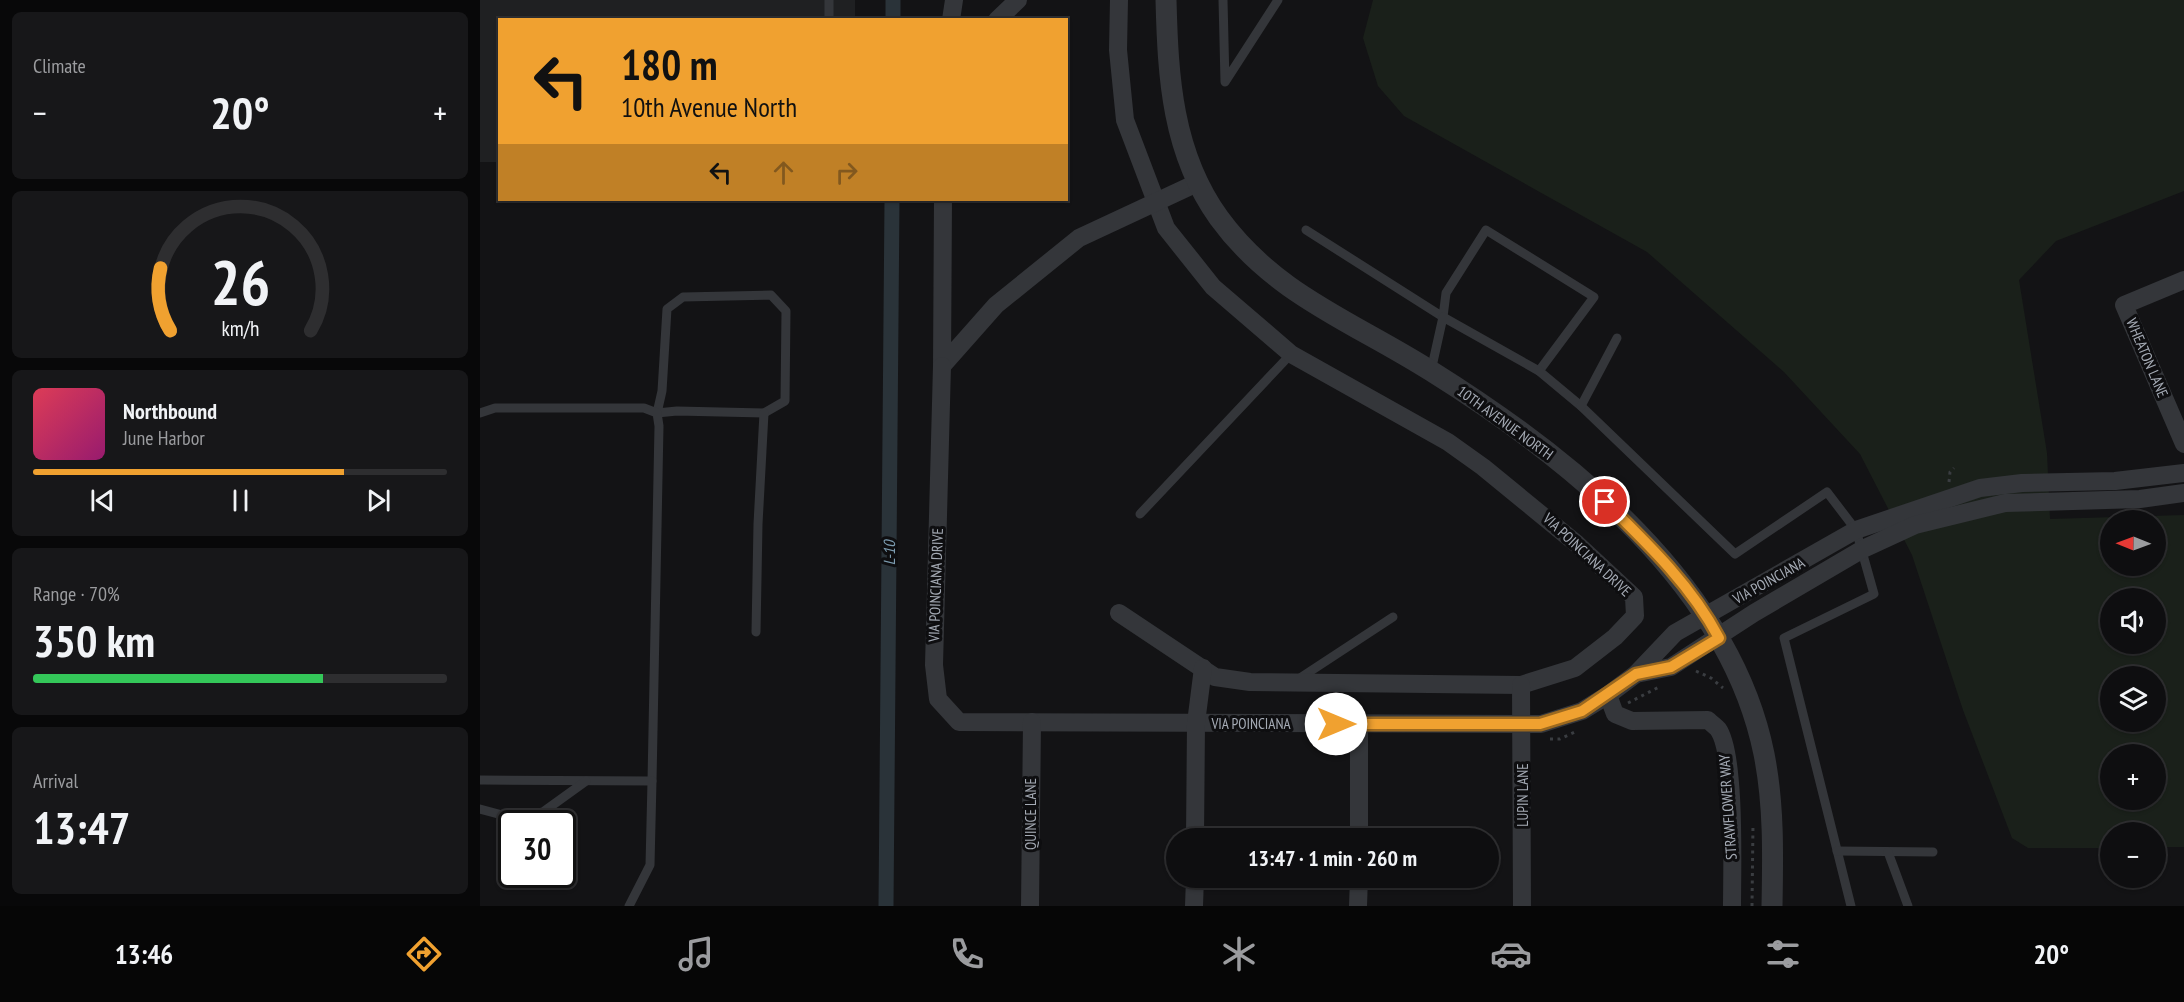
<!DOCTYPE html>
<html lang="en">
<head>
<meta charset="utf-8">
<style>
	body { margin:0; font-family:"PT Sans Narrow",sans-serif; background:#171719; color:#f1f3f6; height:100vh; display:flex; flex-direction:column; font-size:22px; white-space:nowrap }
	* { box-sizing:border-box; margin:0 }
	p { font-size:20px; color:#9b9c9f }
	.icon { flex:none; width:33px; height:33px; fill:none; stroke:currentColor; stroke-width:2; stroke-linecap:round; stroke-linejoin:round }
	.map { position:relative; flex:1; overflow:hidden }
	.side { display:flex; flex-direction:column; gap:12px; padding:12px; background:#080809; width:480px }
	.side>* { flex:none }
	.banner { position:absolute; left:18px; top:18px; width:570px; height:183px; border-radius:0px; box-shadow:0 2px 4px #0004,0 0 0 2px #2e2e30; background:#f0a130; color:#111; overflow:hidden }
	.needle { width:39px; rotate:271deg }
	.fabs { position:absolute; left:1620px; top:510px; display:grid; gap:12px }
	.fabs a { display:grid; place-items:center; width:66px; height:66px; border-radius:50%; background:#0e0e10; box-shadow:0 2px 4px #0004,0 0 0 2px #2e2e30; font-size:30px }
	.speed { position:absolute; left:18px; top:810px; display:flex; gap:12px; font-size:30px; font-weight:700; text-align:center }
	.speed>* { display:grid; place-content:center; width:78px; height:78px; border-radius:50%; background:#0e0e10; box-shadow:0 2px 4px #0004,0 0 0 2px #2e2e30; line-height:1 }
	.speed .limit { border:3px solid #111; border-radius:9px; background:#fff; color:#111 }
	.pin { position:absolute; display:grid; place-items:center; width:51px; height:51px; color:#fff; margin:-26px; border:3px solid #fff; border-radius:50%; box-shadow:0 2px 6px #0007 }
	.me { position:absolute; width:66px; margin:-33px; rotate:90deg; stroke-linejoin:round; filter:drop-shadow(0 0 4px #0008) }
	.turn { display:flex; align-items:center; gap:21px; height:126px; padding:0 24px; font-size:27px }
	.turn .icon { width:78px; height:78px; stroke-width:2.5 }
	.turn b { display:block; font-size:42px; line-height:51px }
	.lanes { display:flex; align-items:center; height:57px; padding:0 24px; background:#0003; justify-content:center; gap:30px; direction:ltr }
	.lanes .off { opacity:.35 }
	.big { font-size:45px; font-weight:600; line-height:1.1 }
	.side .tile { flex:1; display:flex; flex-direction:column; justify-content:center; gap:9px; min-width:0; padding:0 21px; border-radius:9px; background:#171719 }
	.side .dial { align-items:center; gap:0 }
	.dial svg { height:156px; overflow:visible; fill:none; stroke:#2e2e30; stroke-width:7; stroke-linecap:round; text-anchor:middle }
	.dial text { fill:#f1f3f6; stroke:none }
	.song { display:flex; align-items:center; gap:18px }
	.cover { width:72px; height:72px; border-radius:9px; background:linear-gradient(135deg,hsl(350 70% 55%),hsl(320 70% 35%)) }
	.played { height:6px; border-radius:3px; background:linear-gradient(90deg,#f0a130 75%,#2e2e30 75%) }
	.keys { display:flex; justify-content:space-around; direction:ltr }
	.heat { display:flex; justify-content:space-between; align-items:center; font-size:33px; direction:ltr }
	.charge { height:9px; border-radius:4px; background:linear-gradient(90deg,#34c759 70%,#2e2e30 0) }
	.trip { position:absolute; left:686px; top:828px; width:333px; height:60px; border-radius:30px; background:#0e0e10; box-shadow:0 2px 4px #0004,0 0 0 2px #2e2e30; font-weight:600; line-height:60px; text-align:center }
	.dock { display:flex; height:96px; justify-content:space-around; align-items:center; background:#060606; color:#9b9c9f }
	.dock .icon { width:42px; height:42px }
	.dock .on { color:#f0a130 }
	.dock b { font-size:27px; color:#f1f3f6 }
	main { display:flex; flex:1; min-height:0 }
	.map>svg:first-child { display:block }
	.built { fill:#1f2022 }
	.green { fill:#1a201a; fill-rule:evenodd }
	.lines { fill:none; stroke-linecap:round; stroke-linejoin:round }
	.canal { stroke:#2a3339; stroke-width:15 }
	.path { stroke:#3a3d41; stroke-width:3; stroke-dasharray:3 4.5; stroke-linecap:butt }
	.service { stroke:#34363a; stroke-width:9 }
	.minor { stroke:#34363a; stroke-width:18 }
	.tertiary { stroke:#34363a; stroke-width:21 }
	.route-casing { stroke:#9c691f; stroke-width:15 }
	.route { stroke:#f0a130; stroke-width:10 }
	.labels { text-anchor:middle; stroke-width:6; stroke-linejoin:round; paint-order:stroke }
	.street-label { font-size:15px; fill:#a5abb5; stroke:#0e0e10 }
	.water-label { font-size:16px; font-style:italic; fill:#7c9cb0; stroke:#0e0e10 }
</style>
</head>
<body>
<main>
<section class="side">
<div class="tile"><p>Climate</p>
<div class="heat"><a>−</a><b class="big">20°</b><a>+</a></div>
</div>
<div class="tile dial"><svg viewBox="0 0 100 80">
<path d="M14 69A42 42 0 1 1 86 69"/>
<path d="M14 69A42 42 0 0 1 9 37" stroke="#f0a130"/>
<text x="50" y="56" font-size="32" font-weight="700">26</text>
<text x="50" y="72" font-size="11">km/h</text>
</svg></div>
<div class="tile">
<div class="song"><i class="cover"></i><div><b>Northbound</b><p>June Harbor</p></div></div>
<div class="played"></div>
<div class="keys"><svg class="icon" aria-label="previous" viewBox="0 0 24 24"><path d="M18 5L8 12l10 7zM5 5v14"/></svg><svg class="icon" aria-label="pause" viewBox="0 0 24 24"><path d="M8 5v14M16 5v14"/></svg><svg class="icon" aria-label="next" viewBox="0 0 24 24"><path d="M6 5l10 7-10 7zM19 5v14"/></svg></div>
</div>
<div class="tile"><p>Range · 70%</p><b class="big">350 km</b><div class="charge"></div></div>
<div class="tile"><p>Arrival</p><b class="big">13:47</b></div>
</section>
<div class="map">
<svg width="1704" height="906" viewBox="0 0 1704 906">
	<rect width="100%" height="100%" fill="#131315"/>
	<polygon class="built" points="0,0 375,0 375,19 20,20 19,162 0,162"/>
	<path class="green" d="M893,0H1704V191L1576,241L1539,280L1567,453L1570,519L1704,515V847H1676V832H1630V848H1548L1532,838L1483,710L1432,555L1380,454L1304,372L1167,252L924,116L898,86L883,38ZM1630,520H1676V566H1630ZM1630,598H1676V644H1630ZM1630,676H1676V722H1630ZM1630,754H1676V800H1630Z"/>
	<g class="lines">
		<g class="canal">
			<polyline points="413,20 413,0"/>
			<polyline points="406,906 412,200"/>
		</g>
		<g class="path">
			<polyline points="1469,482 1470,472 1474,468"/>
			<polyline points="1216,671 1231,678 1243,688"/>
			<polyline points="1148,703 1179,687"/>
			<polyline points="1070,739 1080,739 1097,731"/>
			<polyline points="1272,906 1273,824"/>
		</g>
		<g class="service">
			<polyline points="743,0 745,82 798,0"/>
			<polyline points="349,20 349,0"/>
			<polyline points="826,230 963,317 966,293 1006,230 1114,297 1059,371"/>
			<polygon points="291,295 306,311 305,401 284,413 197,411 177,413 182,391 187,309 203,297"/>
			<polyline points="951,371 963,317 1059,371 1101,406 1255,554 1347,492 1376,530 1394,594 1304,638 1371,906"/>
			<polyline points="1101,406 1137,338"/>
			<polyline points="0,413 15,408 164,408 177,413 179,426 172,781"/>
			<polyline points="660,514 811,354"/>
			<polyline points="276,632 278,524 284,413"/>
			<polyline points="817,680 913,617"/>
			<polyline points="0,780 172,781 170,865 149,906"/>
			<polyline points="0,809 33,818 63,812 106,781"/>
			<polyline points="1357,851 1453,852"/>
			<polyline points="1408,852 1428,906"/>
		</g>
		<g class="minor">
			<polyline points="639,0 638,50 645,120 686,228 733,287 811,354 968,442 1003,467 1097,544 1154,597 1155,616 1135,637 1095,668 1041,685 770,682 735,677 639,613"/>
			<polyline points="471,20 474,0"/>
			<polyline points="517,20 538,0"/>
			<polyline points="463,200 462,366 516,305 599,238 719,182"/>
			<polyline points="462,366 454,665 458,699 479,722 1061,724 1102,711 1128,695 1156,674 1195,633 1376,530 1500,488 1542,483 1635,481 1704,473"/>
			<polyline points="1704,444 1644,305 1704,280"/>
			<polyline points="1156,674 1191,667 1274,613 1383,549 1435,525 1525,503 1660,499 1704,493"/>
			<polyline points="1041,685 1042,906"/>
			<path d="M1128,695L1135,714L1152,721L1228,720C1231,723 1235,726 1238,729C1256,754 1252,872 1252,906"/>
			<polyline points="715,838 716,723 723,668"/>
			<polyline points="879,838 879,725"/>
			<polyline points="550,906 552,722"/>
			<polyline points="714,906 715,878"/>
			<polyline points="878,906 879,878"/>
		</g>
		<path class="tertiary" d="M686,0C688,77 692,153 739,218C795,295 874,322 951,371C1090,458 1250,585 1284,754C1294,804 1293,855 1292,906"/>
	</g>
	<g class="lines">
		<g class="route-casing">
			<path id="route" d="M856,724H1060L1102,711L1156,674L1191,667L1239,638C1211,585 1167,543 1125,502"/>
		</g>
		<use href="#route" class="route"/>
	</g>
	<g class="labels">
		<g class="street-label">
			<text transform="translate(1667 358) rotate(67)" y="5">WHEATON LANE</text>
			<text transform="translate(1025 423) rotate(36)" y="5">10TH AVENUE NORTH</text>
			<text transform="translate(1107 555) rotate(43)" y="5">VIA POINCIANA DRIVE</text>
			<text transform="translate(1289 581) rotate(-29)" y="5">VIA POINCIANA</text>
			<text transform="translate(456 585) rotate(-88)" y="5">VIA POINCIANA DRIVE</text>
			<text x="771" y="729">VIA POINCIANA</text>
			<text transform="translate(1043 795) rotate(-90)" y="5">LUPIN LANE</text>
			<text transform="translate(1248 807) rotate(-94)" y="5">STRAWFLOWER WAY</text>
			<text transform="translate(551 814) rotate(-90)" y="5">QUINCE LANE</text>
		</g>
		<g class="water-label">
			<text transform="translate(409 553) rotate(-90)" y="6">L-10</text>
		</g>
	</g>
</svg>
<div class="fabs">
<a><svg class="needle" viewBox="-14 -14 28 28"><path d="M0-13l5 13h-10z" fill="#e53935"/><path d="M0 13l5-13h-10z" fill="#9b9c9f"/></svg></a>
<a><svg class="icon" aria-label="sound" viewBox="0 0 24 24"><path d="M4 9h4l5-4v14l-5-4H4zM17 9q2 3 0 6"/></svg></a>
<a><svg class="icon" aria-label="layers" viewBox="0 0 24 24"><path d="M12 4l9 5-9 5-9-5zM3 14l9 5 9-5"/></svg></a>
<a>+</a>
<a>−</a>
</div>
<div class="speed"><div class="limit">30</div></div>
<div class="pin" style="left:1125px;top:502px;background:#d93025"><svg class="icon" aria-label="arrive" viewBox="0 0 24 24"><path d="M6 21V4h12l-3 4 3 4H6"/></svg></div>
<svg class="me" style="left:856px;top:724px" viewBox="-20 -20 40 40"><circle r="19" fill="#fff"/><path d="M0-13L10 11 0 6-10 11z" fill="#f0a130"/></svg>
<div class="trip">13:47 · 1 min · 260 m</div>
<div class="banner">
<div class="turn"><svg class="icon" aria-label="left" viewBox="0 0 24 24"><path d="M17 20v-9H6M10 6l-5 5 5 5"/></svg><div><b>180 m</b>10th Avenue North</div></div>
<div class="lanes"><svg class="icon" aria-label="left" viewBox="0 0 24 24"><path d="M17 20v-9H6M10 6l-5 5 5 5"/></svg><svg class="icon off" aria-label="ahead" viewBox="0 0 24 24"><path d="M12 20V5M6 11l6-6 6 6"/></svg><svg class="icon off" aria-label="right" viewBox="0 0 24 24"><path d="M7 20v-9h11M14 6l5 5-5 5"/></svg></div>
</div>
</div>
</main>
<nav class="dock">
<b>13:46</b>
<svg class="icon on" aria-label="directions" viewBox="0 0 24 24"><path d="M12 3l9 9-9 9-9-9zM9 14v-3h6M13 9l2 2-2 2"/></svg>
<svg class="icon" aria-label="music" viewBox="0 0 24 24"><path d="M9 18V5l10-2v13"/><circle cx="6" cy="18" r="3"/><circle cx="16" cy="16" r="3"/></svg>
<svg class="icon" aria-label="phone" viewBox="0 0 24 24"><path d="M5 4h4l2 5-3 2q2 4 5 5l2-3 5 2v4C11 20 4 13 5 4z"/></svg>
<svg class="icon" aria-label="climate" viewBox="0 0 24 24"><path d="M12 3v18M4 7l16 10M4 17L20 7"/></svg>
<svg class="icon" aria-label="car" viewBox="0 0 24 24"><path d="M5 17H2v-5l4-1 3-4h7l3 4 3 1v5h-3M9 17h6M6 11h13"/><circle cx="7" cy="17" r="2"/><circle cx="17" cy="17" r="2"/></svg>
<svg class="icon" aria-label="filters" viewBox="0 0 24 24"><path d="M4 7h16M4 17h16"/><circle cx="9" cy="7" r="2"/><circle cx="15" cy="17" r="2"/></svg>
<b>20°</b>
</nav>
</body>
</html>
